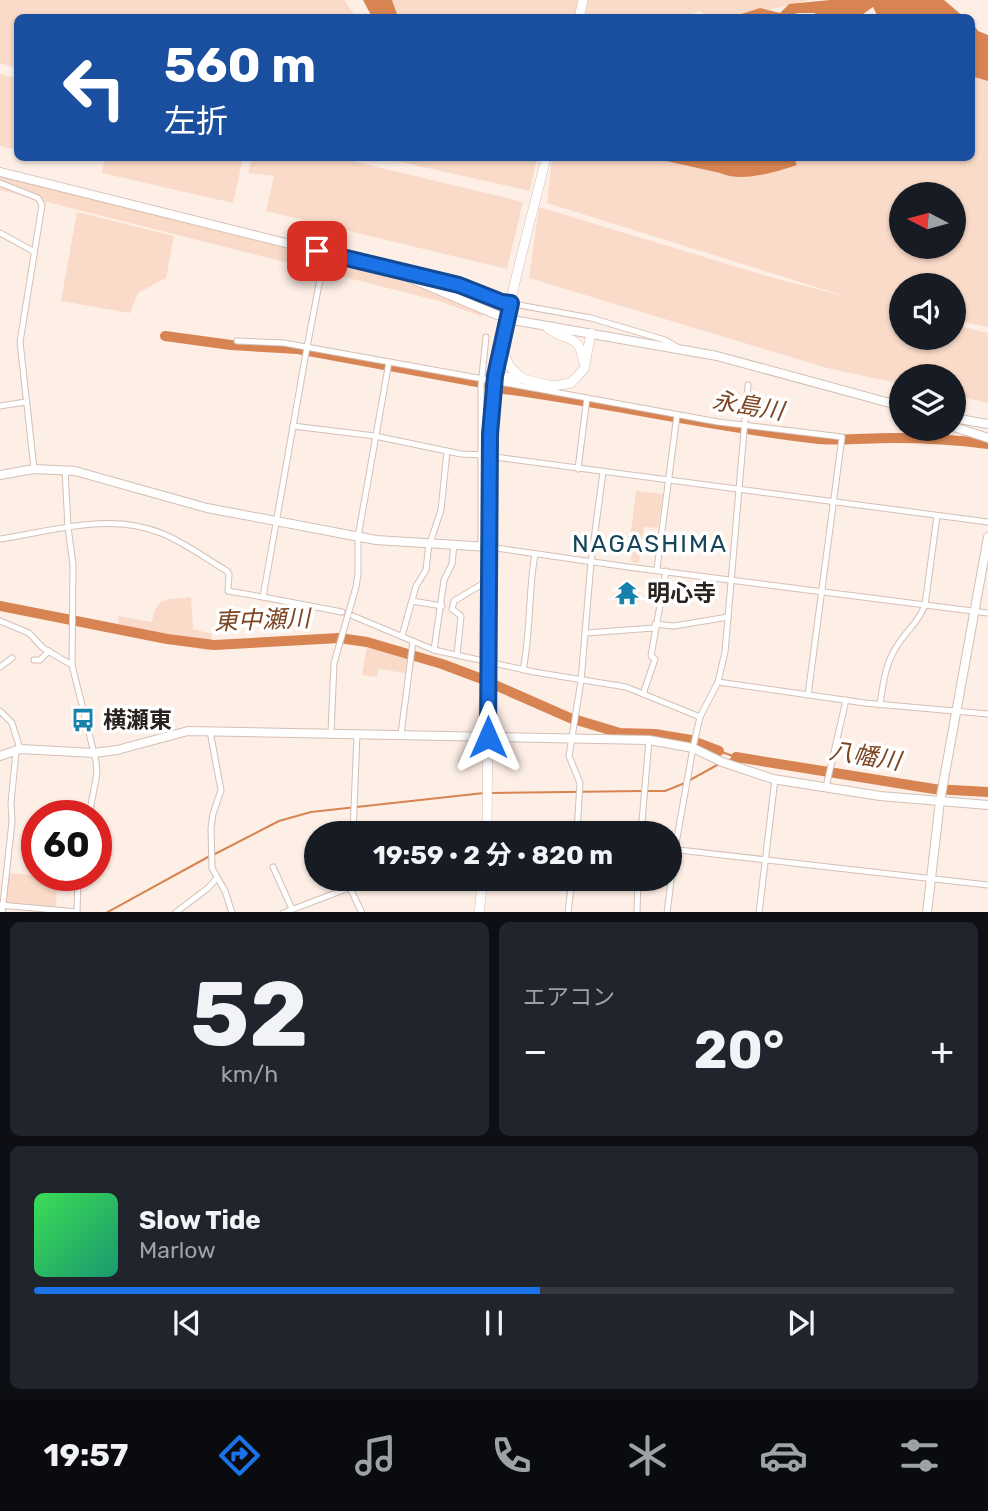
<!DOCTYPE html>
<html lang="ja">
<head>
<meta charset="utf-8">
<style>
	body { margin:0; font-family:Rubik,"Noto Sans JP",sans-serif; background:#20242c; color:#f1f3f6; height:100vh; display:flex; flex-direction:column; font-size:26px; white-space:nowrap }
	* { box-sizing:border-box; margin:0 }
	p { font-size:23px; color:#9ea1a6 }
	.icon { flex:none; width:38px; height:38px; fill:none; stroke:currentColor; stroke-width:2; stroke-linecap:round; stroke-linejoin:round }
	.map { position:relative; height:912px; overflow:hidden }
	.side { display:flex; flex-direction:column; gap:10px; padding:10px; background:#0d0f14; flex:1 }
	.side>* { flex:none }
	.guide { position:absolute; left:14px; top:14px; width:961px; height:147px; border-radius:10px; box-shadow:0 2px 5px #0004; background:#1a4fa0; color:#fff; overflow:hidden }
	.needle { width:46px; rotate:276deg }
	.tools { position:absolute; left:889px; top:182px; display:grid; gap:14px }
	.tools a { display:grid; place-items:center; width:77px; height:77px; border-radius:50%; background:#171b24; box-shadow:0 2px 5px #0004; font-size:35px }
	.speed { position:absolute; left:21px; top:800px; display:flex; gap:14px; font-size:35px; font-weight:700; text-align:center }
	.speed>* { display:grid; place-content:center; width:91px; height:91px; border-radius:50%; background:#171b24; box-shadow:0 2px 5px #0004; line-height:1 }
	.speed .limit { border:10px solid #d22; background:#fff; color:#111 }
	.pin { position:absolute; display:grid; place-items:center; width:60px; height:60px; color:#fff; margin:-30px; border-radius:14px; box-shadow:0 4px 10px #0006 }
	.me { position:absolute; width:77px; margin:-38px; rotate:0deg; stroke-linejoin:round; filter:drop-shadow(0 0 5px #0008) }
	.turn { display:flex; align-items:center; gap:24px; height:147px; padding:0 35px; font-size:32px }
	.turn .icon { width:91px; height:91px; stroke-width:2.5 }
	.turn b { display:block; font-size:49px; line-height:60px }
	.big { font-size:52px; font-weight:700; line-height:1.1 }
	.side .card { flex:1; display:flex; flex-direction:column; justify-content:center; gap:10px; min-width:0; padding:0 24px; border-radius:10px; background:#20242c }
	.side .dial { align-items:center; gap:0 }
	.dial b { font-size:91px; line-height:1 }
	.song { display:flex; align-items:center; gap:21px }
	.cover { width:84px; height:84px; border-radius:10px; background:linear-gradient(135deg,hsl(130 70% 55%),hsl(160 70% 35%)) }
	.played { height:7px; border-radius:4px; background:linear-gradient(90deg,#1a73e8 55%,#363941 55%) }
	.keys { display:flex; justify-content:space-around; direction:ltr }
	.heat { display:flex; justify-content:space-between; align-items:center; font-size:38px; direction:ltr }
	.side .tiles { flex:1; display:grid; gap:10px; grid-template-columns:1fr 1fr }
	.card:last-child { grid-column:span 2 }
	.trip { position:absolute; left:304px; top:821px; width:378px; height:70px; border-radius:35px; background:#171b24; box-shadow:0 2px 5px #0004; font-weight:700; line-height:70px; text-align:center }
	.dock { display:flex; height:112px; justify-content:space-around; align-items:center; background:#090b0e; color:#9ea1a6 }
	.dock .icon { width:49px; height:49px }
	.dock .on { color:#1a73e8 }
	.dock b { font-size:32px; color:#f1f3f6 }
	.map>svg:first-child { display:block }
	.green { fill:#fadac8; fill-rule:evenodd }
	.water { fill:#d78452 }
	.lines { fill:none; stroke-linecap:round; stroke-linejoin:round }
	.stream { stroke:#d78452; stroke-width:2 }
	.river { stroke:#d78452; stroke-width:10 }
	.street-casing { stroke:#d3c0b6; stroke-width:7 }
	.secondary-casing { stroke:#d3c0b6; stroke-width:10 }
	.primary-casing { stroke:#d3c0b6; stroke-width:10 }
	.street { stroke:#fff; stroke-width:5 }
	.secondary { stroke:#fff; stroke-width:8 }
	.primary { stroke:#fff; stroke-width:9 }
	.route-casing { stroke:#114b97; stroke-width:18 }
	.route { stroke:#1a73e8; stroke-width:12 }
	.labels { text-anchor:middle; stroke-width:7; stroke-linejoin:round; paint-order:stroke }
	.poi-label { font-size:23px; font-weight:bold; fill:#29221e; stroke:#fff; text-anchor:start }
	.water-label { font-size:24px; font-style:italic; fill:#7c4421; stroke:#fff }
	.neighbourhood-label { font-size:24px; letter-spacing:2px; fill:#164458; stroke:#fff }
</style>
</head>
<body>
<div class="map">
<svg width="988" height="913" viewBox="0 0 988 913">
	<rect width="100%" height="100%" fill="#feefe6"/>
	<g class="green">
		<polygon points="0,0 344,0 356,17 18,18 17,68 0,63"/>
		<polygon points="376,0 810,0 735,18 709,17 700,11 679,18 389,17"/>
		<path d="M971,69L988,75V327L954,320V285H901V309L886,307L901,311V338H954V325L988,333V403L954,395V376H901V384L827,368L529,278L539,207L770,277L848,297L547,203L552,158H652L738,176L779,158H971ZM901,194H954V247H901Z"/>
		<polygon points="0,74 17,78 17,150 0,146"/>
		<polygon points="105,158 243,158 233,203 102,173"/>
		<polygon points="252,158 340,158 523,202 507,269 266,211 274,176 248,173"/>
		<polygon points="383,158 537,158 530,191"/>
		<polygon points="0,175 362,266 404,279 487,314 480,316 439,301 0,190"/>
		<polygon points="77,212 174,236 166,278 138,293 130,313 61,301"/>
		<polygon points="636,491 663,494 658,528 644,527 639,563 631,562 632,548 629,547"/>
		<path d="M191,597L193,629L212,634L209,651L119,632L118,616L152,622C156,595 168,600 191,597Z"/>
		<polygon points="367,646 408,656 405,673 378,669 377,677 362,675"/>
		<polygon points="7,873 57,877 56,910 7,904 5,901"/>
	</g>
	<g class="water">
		<polygon points="363,0 392,0 398,17 372,17"/>
		<polygon points="830,0 944,0 964,17 878,17 873,7 859,17 823,17 814,13 798,13 785,17 732,17 760,8 780,13 789,4"/>
		<polygon points="971,21 978,31 988,35 988,81 971,76"/>
		<path d="M653,158H798L799,160L795,162L797,165C776,172 741,183 720,173Z"/>
	</g>
	<g class="lines">
		<g class="stream">
			<polyline points="719,751 736,757 727,761"/>
			<polyline points="690,780 719,764"/>
			<polyline points="647,791 665,791 685,783"/>
			<polyline points="490,793 642,791"/>
			<polyline points="213,855 279,821 311,812 484,793"/>
			<polyline points="106,913 208,857"/>
		</g>
		<g class="river">
			<polyline points="165,336 231,345 298,349 488,384"/>
			<path d="M504,389C609,403 713,427 819,439C844,441 867,438 893,438C924,438 957,440 988,444"/>
			<polyline points="0,606 167,639 214,645 339,638 367,642 442,664 482,679"/>
			<polyline points="495,685 570,718 620,733 655,734 691,740"/>
			<polyline points="698,743 719,751"/>
			<polyline points="736,757 934,789 988,792"/>
		</g>
		<g class="street-casing">
			<g id="street">
				<polyline points="0,183 38,198 42,205 20,342 34,469"/>
				<polyline points="0,233 33,251"/>
				<polyline points="403,272 459,285 502,302 591,318 665,340 679,348"/>
				<polyline points="237,341 284,343 489,380"/>
				<polyline points="307,347 263,597 342,612"/>
				<polyline points="307,347 321,274"/>
				<polyline points="505,383 718,422 842,437 808,695"/>
				<polyline points="0,406 26,402"/>
				<polyline points="293,426 375,436 461,454 485,455"/>
				<polyline points="495,457 988,522"/>
				<polyline points="578,469 587,398"/>
				<polyline points="65,470 68,527 73,565 72,665 96,761 97,773 89,816"/>
				<path d="M0,539C53,531 109,512 161,533C184,542 205,558 227,571L229,574L228,591L263,597"/>
				<polyline points="430,543 441,510 447,451"/>
				<polyline points="481,546 481,386 486,337"/>
				<polyline points="489,547 628,567 988,613"/>
				<polyline points="657,569 677,415"/>
				<polyline points="412,601 442,606"/>
				<polyline points="353,616 434,650 534,672 626,687 700,717"/>
				<polyline points="0,621 29,633 43,648 72,665"/>
				<polyline points="655,624 674,626 728,617"/>
				<polyline points="586,633 654,628"/>
				<polyline points="402,636 416,586 426,570 429,543"/>
				<polyline points="434,650 444,580 452,564 454,544"/>
				<polyline points="457,655 461,616 452,609 454,601 489,580"/>
				<polyline points="34,660 40,660 49,651"/>
				<polyline points="0,667 12,658"/>
				<path d="M523,670C531,632 528,593 535,554"/>
				<polyline points="718,682 865,703 988,714"/>
				<polyline points="643,694 655,659 651,656 666,571"/>
				<path d="M880,705C883,684 885,664 897,646C906,631 919,622 925,605L937,516"/>
				<polyline points="0,711 12,723 20,749"/>
				<polyline points="210,731 221,790 213,814 211,828 212,868 225,891 232,913"/>
				<polyline points="331,733 334,663 356,587 358,574 358,537 389,362"/>
				<polyline points="401,734 413,641"/>
				<polyline points="826,787 846,700"/>
				<polyline points="353,833 357,734"/>
				<polyline points="577,833 580,783 569,756 581,681 591,562 603,472"/>
				<polyline points="641,833 649,740"/>
				<polyline points="670,849 988,885"/>
				<polyline points="273,867 292,909"/>
				<polyline points="467,878 483,880"/>
				<polyline points="350,888 362,913"/>
				<polyline points="0,905 77,912"/>
				<polyline points="2,913 12,822 11,803 16,752"/>
				<polyline points="77,913 78,875"/>
				<polyline points="175,913 208,888 217,878"/>
				<polyline points="283,913 375,878"/>
				<polyline points="568,913 572,878"/>
				<polyline points="637,913 638,878"/>
				<polyline points="667,913 675,849 693,748 700,717 718,682 725,652 748,385"/>
				<polyline points="759,913 775,779"/>
			</g>
		</g>
		<g class="secondary-casing">
			<g id="secondary">
				<polyline points="0,172 386,268 497,315"/>
				<polyline points="513,320 717,356 901,406"/>
				<polyline points="954,418 988,424"/>
				<polyline points="954,427 988,438"/>
				<polyline points="0,475 34,469 75,471 207,508 376,540 489,547"/>
				<polyline points="0,756 20,749 94,753 117,750 188,731 649,740 693,748 722,762 773,779 880,796 988,805"/>
				<polyline points="927,913 940,801 988,537"/>
			</g>
		</g>
		<g class="primary-casing">
			<g id="primary">
				<polyline points="579,18 583,0"/>
				<path d="M547,327C562,342 580,332 583,360"/>
				<path d="M504,347C505,363 510,368 522,378"/>
				<polyline points="495,376 523,379 553,386 571,383 584,369 591,333"/>
				<path d="M487,833L490,434C496,340 524,249 546,158"/>
				<polyline points="479,913 483,878"/>
			</g>
		</g>
		<use href="#street" class="street"/>
		<use href="#secondary" class="secondary"/>
		<use href="#primary" class="primary"/>
	</g>
	<g class="lines">
		<g class="route-casing">
			<polyline id="route" points="317,251 459,285 502,302 511,303 495,376 490,434 488,737"/>
		</g>
		<use href="#route" class="route"/>
	</g>
	<defs>
		<g id="temple-bare" transform="scale(1.89)"><path d="M0-6L5-2H3V0L6.5 2.5H4V6H1.5V3h-3V6H-4V2.5H-6.5L-3 0V-2H-5Z" fill="#1681aa" stroke="#fff" stroke-width="2.5" paint-order="stroke"/></g>
		<g id="bus-bare" transform="scale(1.89)"><path d="M-5-6H5V4H4V6H2V4H-2V6H-4V4H-5ZM-3.5-4V0h7V-4ZM-3.5 1.2v1.5H-2V1.2ZM2 1.2v1.5H3.5V1.2Z" fill="#1681aa" stroke="#fff" stroke-width="2.5" paint-order="stroke"/></g>
	</defs>
	<g fill-rule="evenodd">
		<use href="#temple-bare" x="627" y="593"/>
		<use href="#bus-bare" x="83" y="720"/>
	</g>
	<g class="labels">
		<g class="poi-label">
			<text x="647" y="601">明心寺</text>
			<text x="103" y="728">横瀬東</text>
		</g>
		<g class="water-label">
			<text transform="translate(748 406) rotate(9)" y="8">永島川</text>
			<text transform="translate(262 620) rotate(-2)" y="8">東中瀬川</text>
			<text transform="translate(865 756) rotate(9)" y="8">八幡川</text>
		</g>
		<g class="neighbourhood-label">
			<text x="650" y="552">NAGASHIMA</text>
		</g>
	</g>
</svg>
<div class="tools">
<a><svg class="needle" viewBox="-14 -14 28 28"><path d="M0-13l5 13h-10z" fill="#e53935"/><path d="M0 13l5-13h-10z" fill="#9ea1a6"/></svg></a>
<a><svg class="icon" aria-label="sound" viewBox="0 0 24 24"><path d="M4 9h4l5-4v14l-5-4H4zM17 9q2 3 0 6"/></svg></a>
<a><svg class="icon" aria-label="layers" viewBox="0 0 24 24"><path d="M12 4l9 5-9 5-9-5zM3 14l9 5 9-5"/></svg></a>
</div>
<div class="speed"><div class="limit">60</div></div>
<div class="pin" style="left:317px;top:251px;background:#d93025"><svg class="icon" aria-label="arrive" viewBox="0 0 24 24"><path d="M6 21V4h12l-3 4 3 4H6"/></svg></div>
<svg class="me" style="left:488px;top:737px" viewBox="-20 -20 40 40"><path d="M0-17L14 15 0 8-14 15z" fill="#1a73e8" stroke="#fff" stroke-width="4"/></svg>
<div class="trip">19:59 · 2 分 · 820 m</div>
<div class="guide">
<div class="turn"><svg class="icon" aria-label="left" viewBox="0 0 24 24"><path d="M17 20v-9H6M10 6l-5 5 5 5"/></svg><div><b>560 m</b>左折</div></div>
</div>
</div>
<section class="side">
<div class="tiles">
<div class="card dial"><b>52</b><p>km/h</p></div>
<div class="card"><p>エアコン</p>
<div class="heat"><a>−</a><b class="big">20°</b><a>+</a></div>
</div>
<div class="card">
<div class="song"><i class="cover"></i><div><b>Slow Tide</b><p>Marlow</p></div></div>
<div class="played"></div>
<div class="keys"><svg class="icon" aria-label="previous" viewBox="0 0 24 24"><path d="M18 5L8 12l10 7zM5 5v14"/></svg><svg class="icon" aria-label="pause" viewBox="0 0 24 24"><path d="M8 5v14M16 5v14"/></svg><svg class="icon" aria-label="next" viewBox="0 0 24 24"><path d="M6 5l10 7-10 7zM19 5v14"/></svg></div>
</div>
</div>
</section>
<nav class="dock">
<b>19:57</b>
<svg class="icon on" aria-label="directions" viewBox="0 0 24 24"><path d="M12 3l9 9-9 9-9-9zM9 14v-3h6M13 9l2 2-2 2"/></svg>
<svg class="icon" aria-label="music" viewBox="0 0 24 24"><path d="M9 18V5l10-2v13"/><circle cx="6" cy="18" r="3"/><circle cx="16" cy="16" r="3"/></svg>
<svg class="icon" aria-label="phone" viewBox="0 0 24 24"><path d="M5 4h4l2 5-3 2q2 4 5 5l2-3 5 2v4C11 20 4 13 5 4z"/></svg>
<svg class="icon" aria-label="climate" viewBox="0 0 24 24"><path d="M12 3v18M4 7l16 10M4 17L20 7"/></svg>
<svg class="icon" aria-label="car" viewBox="0 0 24 24"><path d="M5 17H2v-5l4-1 3-4h7l3 4 3 1v5h-3M9 17h6M6 11h13"/><circle cx="7" cy="17" r="2"/><circle cx="17" cy="17" r="2"/></svg>
<svg class="icon" aria-label="filters" viewBox="0 0 24 24"><path d="M4 7h16M4 17h16"/><circle cx="9" cy="7" r="2"/><circle cx="15" cy="17" r="2"/></svg>
</nav>
</body>
</html>
